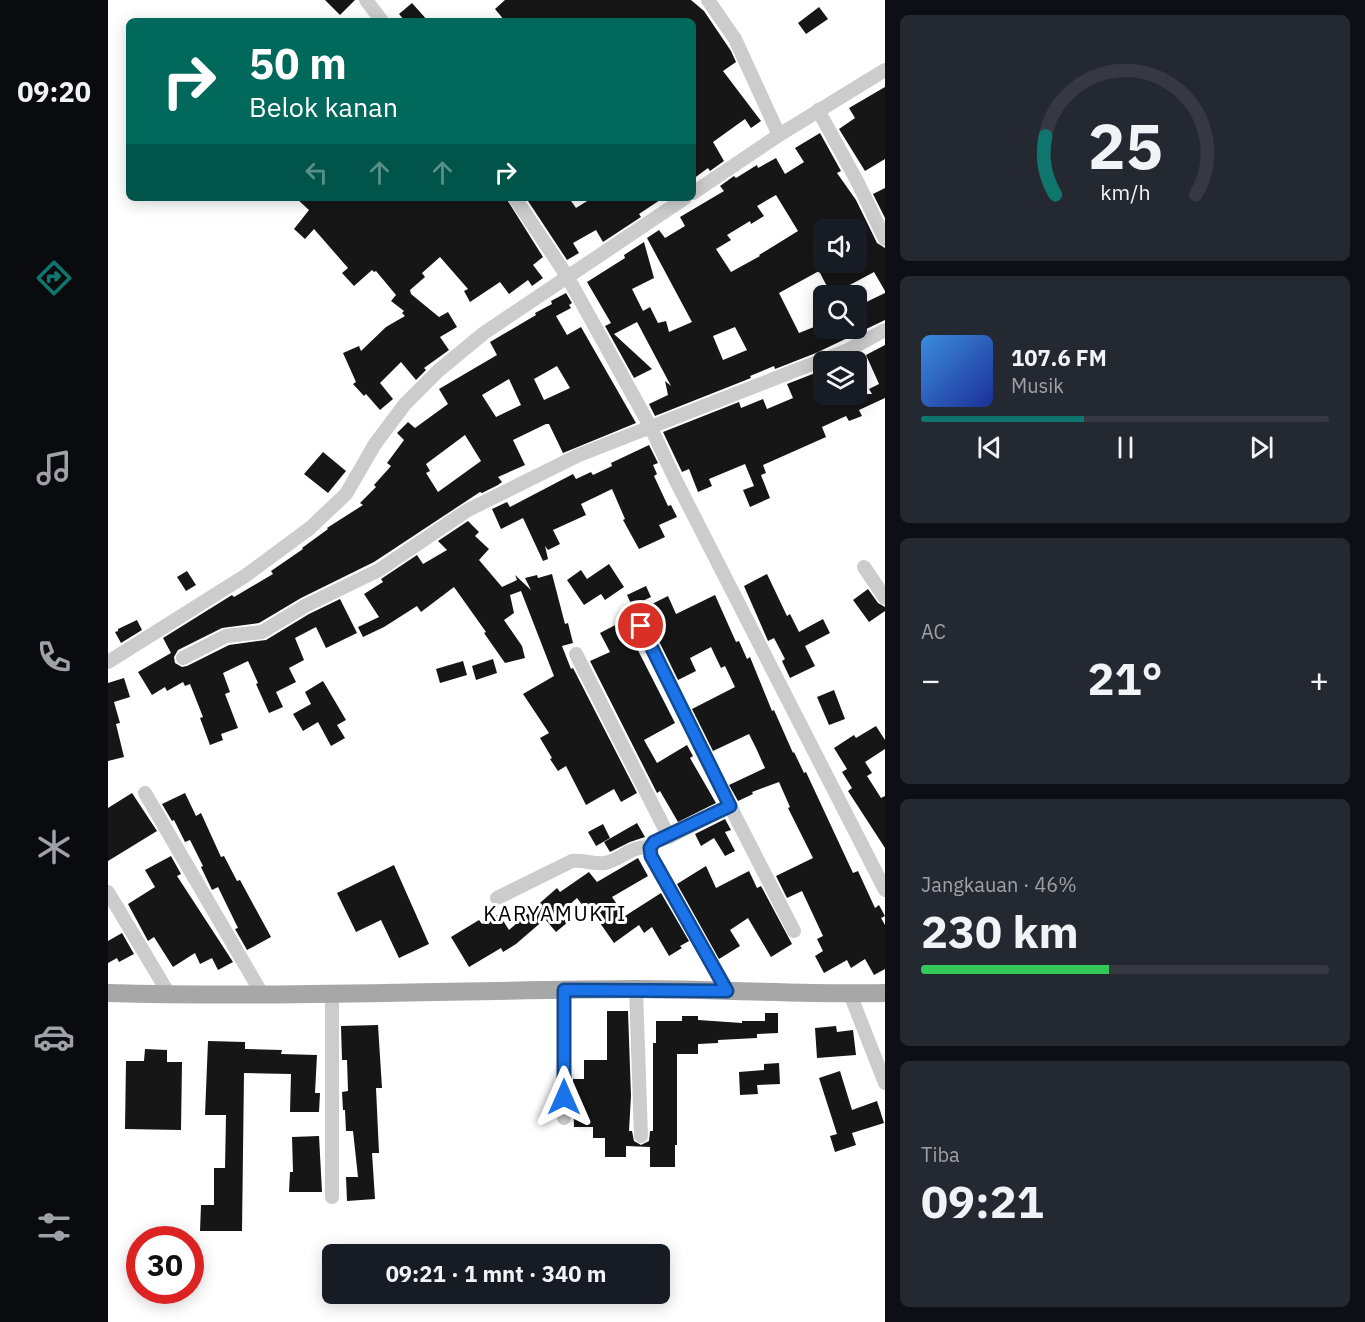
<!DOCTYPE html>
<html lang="id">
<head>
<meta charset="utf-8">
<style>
	body { margin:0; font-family:"IBM Plex Sans",sans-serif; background:#242831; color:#f1f3f6; height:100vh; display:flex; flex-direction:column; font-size:22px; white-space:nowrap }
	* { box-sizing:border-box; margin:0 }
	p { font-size:20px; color:#9ea1a6 }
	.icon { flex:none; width:33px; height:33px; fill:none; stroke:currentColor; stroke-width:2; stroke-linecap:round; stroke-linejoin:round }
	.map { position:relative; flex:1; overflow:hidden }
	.details { display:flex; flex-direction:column; gap:15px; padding:15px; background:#0d0f14; width:480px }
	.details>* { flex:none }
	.hud { position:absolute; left:18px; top:18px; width:570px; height:183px; border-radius:9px; box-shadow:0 3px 15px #0003; background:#00695c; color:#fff; overflow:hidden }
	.controls { position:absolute; left:705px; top:219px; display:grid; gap:12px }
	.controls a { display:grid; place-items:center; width:54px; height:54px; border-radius:9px; background:#171b24; box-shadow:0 3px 15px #0003; font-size:30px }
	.speed { position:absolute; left:18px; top:1226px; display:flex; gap:12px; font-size:30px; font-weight:700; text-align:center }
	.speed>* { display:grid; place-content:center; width:78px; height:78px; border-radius:50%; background:#171b24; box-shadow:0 3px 15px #0003; line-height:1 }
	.speed .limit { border:9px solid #d22; background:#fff; color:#111 }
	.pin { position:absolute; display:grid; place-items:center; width:51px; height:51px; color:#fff; margin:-26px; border:3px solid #fff; border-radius:50%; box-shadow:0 2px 6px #0007 }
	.me { position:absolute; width:66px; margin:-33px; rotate:0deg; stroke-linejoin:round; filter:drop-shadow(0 0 4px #0008) }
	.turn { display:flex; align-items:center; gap:21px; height:126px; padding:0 24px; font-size:27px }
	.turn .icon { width:78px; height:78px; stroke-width:2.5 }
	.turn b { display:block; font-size:42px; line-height:51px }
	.lanes { display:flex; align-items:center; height:57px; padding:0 24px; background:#0003; justify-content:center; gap:30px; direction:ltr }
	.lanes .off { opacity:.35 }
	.big { font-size:45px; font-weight:800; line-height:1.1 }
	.details .tile { flex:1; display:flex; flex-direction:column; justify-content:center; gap:9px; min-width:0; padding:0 21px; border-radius:9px; background:#242831 }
	.details .dial { align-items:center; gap:0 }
	.dial svg { height:156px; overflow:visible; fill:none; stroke:#363941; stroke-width:7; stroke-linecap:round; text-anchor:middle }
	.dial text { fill:#f1f3f6; stroke:none }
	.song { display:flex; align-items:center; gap:18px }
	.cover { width:72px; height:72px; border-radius:9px; background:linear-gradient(135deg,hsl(210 70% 55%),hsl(230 70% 35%)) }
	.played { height:6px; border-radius:3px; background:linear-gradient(90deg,#0f766e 40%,#363941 40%) }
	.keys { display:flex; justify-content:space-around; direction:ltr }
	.heat { display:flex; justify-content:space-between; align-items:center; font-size:33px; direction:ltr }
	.charge { height:9px; border-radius:4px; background:linear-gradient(90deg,#34c759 46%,#363941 0) }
	.trip { position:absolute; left:214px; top:1244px; width:348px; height:60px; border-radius:9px; background:#171b24; box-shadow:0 3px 15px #0003; font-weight:800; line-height:60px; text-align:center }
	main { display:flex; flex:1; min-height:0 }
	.tab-bar { display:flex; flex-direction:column; width:108px; justify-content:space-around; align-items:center; background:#090b0e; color:#9ea1a6 }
	.tab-bar .icon { width:42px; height:42px }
	.tab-bar .on { color:#0f766e }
	.tab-bar b { font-size:27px; color:#f1f3f6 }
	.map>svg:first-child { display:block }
	.building { fill:#161616; fill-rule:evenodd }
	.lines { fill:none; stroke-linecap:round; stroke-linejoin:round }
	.minor { stroke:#ccc; stroke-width:14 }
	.major { stroke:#a7a7a7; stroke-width:18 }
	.route-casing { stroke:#114b97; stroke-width:15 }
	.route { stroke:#1a73e8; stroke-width:10 }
	.labels { text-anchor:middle; stroke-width:6; stroke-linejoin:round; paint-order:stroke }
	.quarter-label { font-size:21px; letter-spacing:1.5px; fill:#000; stroke:#fff }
</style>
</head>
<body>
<main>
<nav class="tab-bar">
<b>09:20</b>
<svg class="icon on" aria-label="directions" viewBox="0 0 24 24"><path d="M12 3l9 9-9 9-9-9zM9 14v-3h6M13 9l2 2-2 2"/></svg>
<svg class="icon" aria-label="music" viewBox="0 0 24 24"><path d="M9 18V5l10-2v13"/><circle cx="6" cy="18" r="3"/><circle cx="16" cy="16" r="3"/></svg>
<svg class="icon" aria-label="phone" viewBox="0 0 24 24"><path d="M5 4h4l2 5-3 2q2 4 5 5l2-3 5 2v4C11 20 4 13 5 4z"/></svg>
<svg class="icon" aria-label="climate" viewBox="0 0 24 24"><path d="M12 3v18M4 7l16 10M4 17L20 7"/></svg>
<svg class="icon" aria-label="car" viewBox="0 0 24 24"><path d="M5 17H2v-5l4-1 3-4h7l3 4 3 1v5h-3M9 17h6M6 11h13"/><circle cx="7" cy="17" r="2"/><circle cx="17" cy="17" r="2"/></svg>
<svg class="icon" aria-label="filters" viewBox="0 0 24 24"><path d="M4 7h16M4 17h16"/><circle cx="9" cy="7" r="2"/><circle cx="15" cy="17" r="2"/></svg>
</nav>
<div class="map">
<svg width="777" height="1322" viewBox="0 0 777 1322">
	<rect width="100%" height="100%" fill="#fff"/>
	<g class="building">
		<polygon points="217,0 247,0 232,15"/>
		<polygon points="397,0 583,0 596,11 623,51 628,62 615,71 653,121 643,128 637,119 605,142 616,161 602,171 600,168 585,179 585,21 397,21 387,9"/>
		<polygon points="304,3 320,21 297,21 291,14"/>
		<polygon points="711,7 720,19 698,34 690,23"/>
		<polygon points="777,87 777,159 757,171 731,129 747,118 741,108"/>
		<path d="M712,133L733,171L729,173L748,200L769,243L777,248V291L766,272L738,287L743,296H724L711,271L671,293L691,333L716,323V328H748V307L777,293V320L708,353L667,369L666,366L642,376L643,378L547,416L541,404L560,395L557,381L563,386L529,322L506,334L544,369L526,378L497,326L503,323L479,282L517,258L516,255L536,242L546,278L524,289L535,311L542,307L550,323L558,321L561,332L584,322L539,238L551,230L557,238L577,226L572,217L616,191L612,186L626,176L628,178L649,165L650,168L668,158L677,174L696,162L687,148ZM668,195L690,231L651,255L652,256L623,272L608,249L623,240L619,235L642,221L643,224L656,216L649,206ZM716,230H748V262H716ZM627,327L639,350L615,360L605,336Z"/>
		<polygon points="777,188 777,218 765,194"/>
		<polygon points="188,198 398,198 435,257 425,265 435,278 424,286 420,280 401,294 392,282 362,302 356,291 360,289 332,257 314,273 317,277 302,290 303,294 331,317 340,312 349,327 332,337 341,350 316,368 318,370 308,380 293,362 272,383 285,399 272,410 258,394 256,396 245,384 248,382 235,353 251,346 253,351 278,327 297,316 294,313 296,311 283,301 288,295 268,271 266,272 264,270 246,286 234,273 240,268 206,229 197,239 186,229 201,210"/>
		<polygon points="418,198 461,198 468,208 484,198 555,198 531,214 533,217 495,242 488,230 465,243 471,253 459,260"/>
		<path d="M458,293L464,303L461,305L463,308L448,316L459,335L473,327L528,423L455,453L441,424H438L405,440L417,465L390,477L394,482L390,485L374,493L372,492L266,562L193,598L151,623L114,628L70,650L66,657L67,663L74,667L79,666L121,645L158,640L201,614L232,599L249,633L218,648L208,627L187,638L196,660L181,668L188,682L168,692L175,707L161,713L148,684L150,683L140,661L115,673L122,692L117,694L130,728L113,734L115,740L102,745L92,718L95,717L82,684L77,686L75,682L59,691L57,687L44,695L30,672L63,653L55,638L124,595L126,597L165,574L163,571L195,549L194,548L220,529L219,528L255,505L252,503L268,487L266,485L283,466L279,463L296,440L289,433L300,422L307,428L340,404L331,389L389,355L382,342L428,315L427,313L444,304L443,301ZM449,366L462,388L436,400L426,379ZM401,379L413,405L388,417L374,395ZM357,435L373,461L330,492L318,473L322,471L318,464Z"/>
		<polygon points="777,345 777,398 751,410 754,416 741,421 738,416 714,427 718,437 655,465 658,473 653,475 662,498 642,507 635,490 646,486 637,464 601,479 604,486 590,492 581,469 574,472 555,432 631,402 633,408 655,399 659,409 685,398 679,384 715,370 716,394 764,394 761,389 771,384 758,355"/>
		<polygon points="541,445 550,463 545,465 549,474 546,476 560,506 563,505 569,517 551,525 557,537 531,549 515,520 517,519 504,489 473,504 478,515 445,530 452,544 440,550 437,546 440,559 435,561 415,518 393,529 384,509 399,502 402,507 465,474 468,479 483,472 485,475 504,466 503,463"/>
		<polygon points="215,452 238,471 220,493 196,474"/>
		<polygon points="360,521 371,532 367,536 381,549 371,560 394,587 409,580 407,575 423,590 417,578 429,575 430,578 444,574 457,624 460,623 465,643 454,646 463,669 465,668 529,793 513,802 506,789 478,805 458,766 450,771 442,759 444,758 432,738 441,733 415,694 446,676 413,591 402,595 406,613 396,620 414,646 417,658 397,663 376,633 378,632 346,587 313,612 309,606 276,627 255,637 250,627 271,617 256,594 275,582 273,579 309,555 315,564 339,550 330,541"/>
		<polygon points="501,564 516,587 497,600 493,594 476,605 459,580 473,570 479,579"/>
		<polygon points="79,571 88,585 78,591 69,577"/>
		<polygon points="659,574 679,616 682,614 691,632 715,619 722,633 697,646 707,666 682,678 674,661 677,659 666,638 660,641 636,586"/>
		<polygon points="538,586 543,597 524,606 519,595"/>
		<polygon points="760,589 770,603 777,607 777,611 761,622 745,600"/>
		<polygon points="607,595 628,642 631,641 639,659 642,657 664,711 666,710 685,753 686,752 696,773 698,772 745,873 750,871 767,908 771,905 777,916 773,918 777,925 777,969 766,975 757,959 743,968 739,960 716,973 707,956 715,951 709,939 715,936 694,891 679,898 668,876 705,858 680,808 682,807 671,782 644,792 645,794 630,801 621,785 657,768 648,748 641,734 605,751 584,709 627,687 617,666 613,668 603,647 582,658 588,671 570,680 545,629 554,625 544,604 560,596 568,614"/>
		<polygon points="29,620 34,630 13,643 7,632 10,631 10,629"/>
		<polygon points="515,621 567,723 536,740 549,763 579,745 585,756 582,758 608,803 570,822 552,791 549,793 482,661 502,652 492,633"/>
		<polygon points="385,659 389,673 368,680 364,666"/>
		<polygon points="355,661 359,675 332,683 328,669"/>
		<polygon points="16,678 22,697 6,702 12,723 8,724 16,757 0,761 0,683"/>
		<polygon points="215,681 238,720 229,725 237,738 223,746 210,722 195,731 185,714 203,704 197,692"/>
		<polygon points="726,690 737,719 721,725 709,697"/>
		<polygon points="768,726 777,740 777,749 757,762 764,773 759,776 773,798 777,796 777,848 740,791 744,788 734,772 739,769 726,748 746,735 748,738"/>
		<polygon points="24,793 49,831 0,861 0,808"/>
		<polygon points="77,793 88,816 93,813 113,857 116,856 129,881 132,880 163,937 139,950 127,929 130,928 110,887 104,890 93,867 95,866 82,840 77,842 66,820 64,821 54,804"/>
		<polygon points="617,819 623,830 617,832 627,851 617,856 606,838 593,846 587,834"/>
		<polygon points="529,823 537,837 522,842 502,852 496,842"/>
		<polygon points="495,824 502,838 488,846 480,832"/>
		<polygon points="63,856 73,874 69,876 125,962 110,970 104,958 92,964 87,953 65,967 46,937 40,941 20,904 47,887 37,870"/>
		<polygon points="530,858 540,876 504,897 517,916 553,893 581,941 572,946 574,948 561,956 544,927 536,933 531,925 506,943 478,903 475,906 469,898 452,913 460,922 448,932 437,919 408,944 395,952 393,948 361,967 343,937 371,920 374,924 391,914 401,930 449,888 452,892 481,872 489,882"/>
		<polygon points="286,865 321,944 291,958 273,920 248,932 229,893"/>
		<polygon points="598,866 608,888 641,871 649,888 653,886 684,944 663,957 640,918 622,930 632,946 611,959 569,884"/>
		<polygon points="14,933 26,954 11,962 9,958 0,963 0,941"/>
		<polygon points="499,1011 520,1011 523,1096 521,1131 524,1131 526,1141 533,1145 541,1141 542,1131 545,1131 545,1043 548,1043 548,1021 574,1021 574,1016 590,1016 590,1020 634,1023 634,1021 657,1021 657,1013 670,1013 670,1033 649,1034 649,1038 610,1040 610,1043 590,1044 590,1054 569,1054 569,1145 567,1145 567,1167 542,1167 542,1147 518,1146 518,1157 497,1157 497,1138 485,1138 485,1127 466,1127 465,1079 476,1079 476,1060 499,1060"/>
		<polygon points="270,1025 274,1088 268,1088 271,1153 264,1153 267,1199 239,1201 238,1177 250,1177 245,1131 238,1131 237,1110 235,1110 234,1092 240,1091 239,1060 234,1060 233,1026"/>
		<polygon points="728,1026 729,1032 745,1030 748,1055 709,1058 707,1028"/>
		<polygon points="100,1041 137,1042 137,1049 174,1050 173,1054 209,1055 207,1093 212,1093 211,1112 182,1112 183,1074 136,1073 134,1231 92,1231 93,1205 106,1205 106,1168 117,1168 118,1115 97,1115"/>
		<polygon points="37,1049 59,1050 59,1062 74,1062 73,1130 17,1129 18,1061 36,1061"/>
		<polygon points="671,1063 672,1084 649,1085 650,1094 632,1095 631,1072 656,1070 656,1064"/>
		<polygon points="732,1071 744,1110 769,1101 776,1123 744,1133 748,1145 727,1152 722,1136 729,1134 711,1078"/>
		<polygon points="211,1136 214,1192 181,1192 182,1172 185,1172 184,1137"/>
	</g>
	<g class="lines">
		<g class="minor">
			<polyline points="258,0 274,21"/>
			<polyline points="600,0 627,39 671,135"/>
			<polyline points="710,110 749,181 777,239"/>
			<polyline points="585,193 671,135 777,70"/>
			<polyline points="407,198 459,276 542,426 567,479 777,890"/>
			<polyline points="756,567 777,598"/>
			<polyline points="533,626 622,806 561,837"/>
			<polyline points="468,654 561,837 546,842 542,848 543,856 619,991"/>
			<polyline points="75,658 118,636 154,632 197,606 271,570 360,510 471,455 740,350 777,330"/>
			<polyline points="0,662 137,576 202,528 238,494 267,444 297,404 330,371 376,333 577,198"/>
			<polyline points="37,793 154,994"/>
			<polyline points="622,806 686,931"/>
			<polyline points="0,892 61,994"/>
			<path d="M389,898L464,861C475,859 486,865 497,863C513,860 525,844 542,848"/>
			<polyline points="528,989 533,1136"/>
			<polyline points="742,994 777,1083"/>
			<polyline points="456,1118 456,990"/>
			<polyline points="224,1197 224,994"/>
		</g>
		<path class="major" d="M0,993C176,998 351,990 527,989C610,989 694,995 777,993"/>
	</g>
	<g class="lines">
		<g class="route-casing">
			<polyline id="route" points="456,1097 456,990 619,991 543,856 542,848 546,842 622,806 533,626"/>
		</g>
		<use href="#route" class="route"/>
	</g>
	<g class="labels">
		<g class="quarter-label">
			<text x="447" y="921">KARYAMUKTI</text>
		</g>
	</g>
</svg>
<div class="controls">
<a><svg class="icon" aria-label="sound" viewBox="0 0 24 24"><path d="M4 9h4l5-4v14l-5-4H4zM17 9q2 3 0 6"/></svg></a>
<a><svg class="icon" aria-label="search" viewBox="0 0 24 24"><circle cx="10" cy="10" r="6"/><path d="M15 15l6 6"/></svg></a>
<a><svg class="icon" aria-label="layers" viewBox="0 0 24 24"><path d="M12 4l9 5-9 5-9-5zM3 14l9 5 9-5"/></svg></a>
</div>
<div class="speed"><div class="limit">30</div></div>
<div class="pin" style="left:533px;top:626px;background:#d93025"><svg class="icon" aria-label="arrive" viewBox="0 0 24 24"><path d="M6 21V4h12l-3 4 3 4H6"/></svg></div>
<svg class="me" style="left:456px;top:1097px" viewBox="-20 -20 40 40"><path d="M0-17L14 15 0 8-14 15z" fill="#1a73e8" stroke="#fff" stroke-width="4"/></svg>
<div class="trip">09:21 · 1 mnt · 340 m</div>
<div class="hud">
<div class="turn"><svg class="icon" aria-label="right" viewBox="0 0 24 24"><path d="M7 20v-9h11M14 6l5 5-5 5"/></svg><div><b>50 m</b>Belok kanan</div></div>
<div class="lanes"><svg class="icon off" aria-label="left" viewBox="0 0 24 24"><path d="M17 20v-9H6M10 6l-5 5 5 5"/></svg><svg class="icon off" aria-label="ahead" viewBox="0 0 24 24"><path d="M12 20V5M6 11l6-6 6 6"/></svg><svg class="icon off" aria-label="ahead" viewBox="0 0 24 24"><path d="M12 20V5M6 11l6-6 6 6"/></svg><svg class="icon" aria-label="right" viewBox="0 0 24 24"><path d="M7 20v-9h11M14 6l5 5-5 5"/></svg></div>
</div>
</div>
<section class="details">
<div class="tile dial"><svg viewBox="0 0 100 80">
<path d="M14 69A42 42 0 1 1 86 69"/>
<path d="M14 69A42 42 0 0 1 9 39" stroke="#0f766e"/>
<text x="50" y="56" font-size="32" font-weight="700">25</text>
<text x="50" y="72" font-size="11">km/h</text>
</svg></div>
<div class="tile">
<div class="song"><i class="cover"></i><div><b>107.6 FM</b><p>Musik</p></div></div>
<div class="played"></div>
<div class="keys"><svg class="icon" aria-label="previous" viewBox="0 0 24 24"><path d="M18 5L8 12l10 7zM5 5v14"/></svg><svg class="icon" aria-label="pause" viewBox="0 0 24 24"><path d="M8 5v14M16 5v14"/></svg><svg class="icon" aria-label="next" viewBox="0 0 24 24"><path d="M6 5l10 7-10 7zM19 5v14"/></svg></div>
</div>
<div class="tile"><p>AC</p>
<div class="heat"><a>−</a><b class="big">21°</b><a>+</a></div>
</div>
<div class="tile"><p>Jangkauan · 46%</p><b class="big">230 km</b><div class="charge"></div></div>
<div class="tile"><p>Tiba</p><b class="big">09:21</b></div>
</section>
</main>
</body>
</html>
